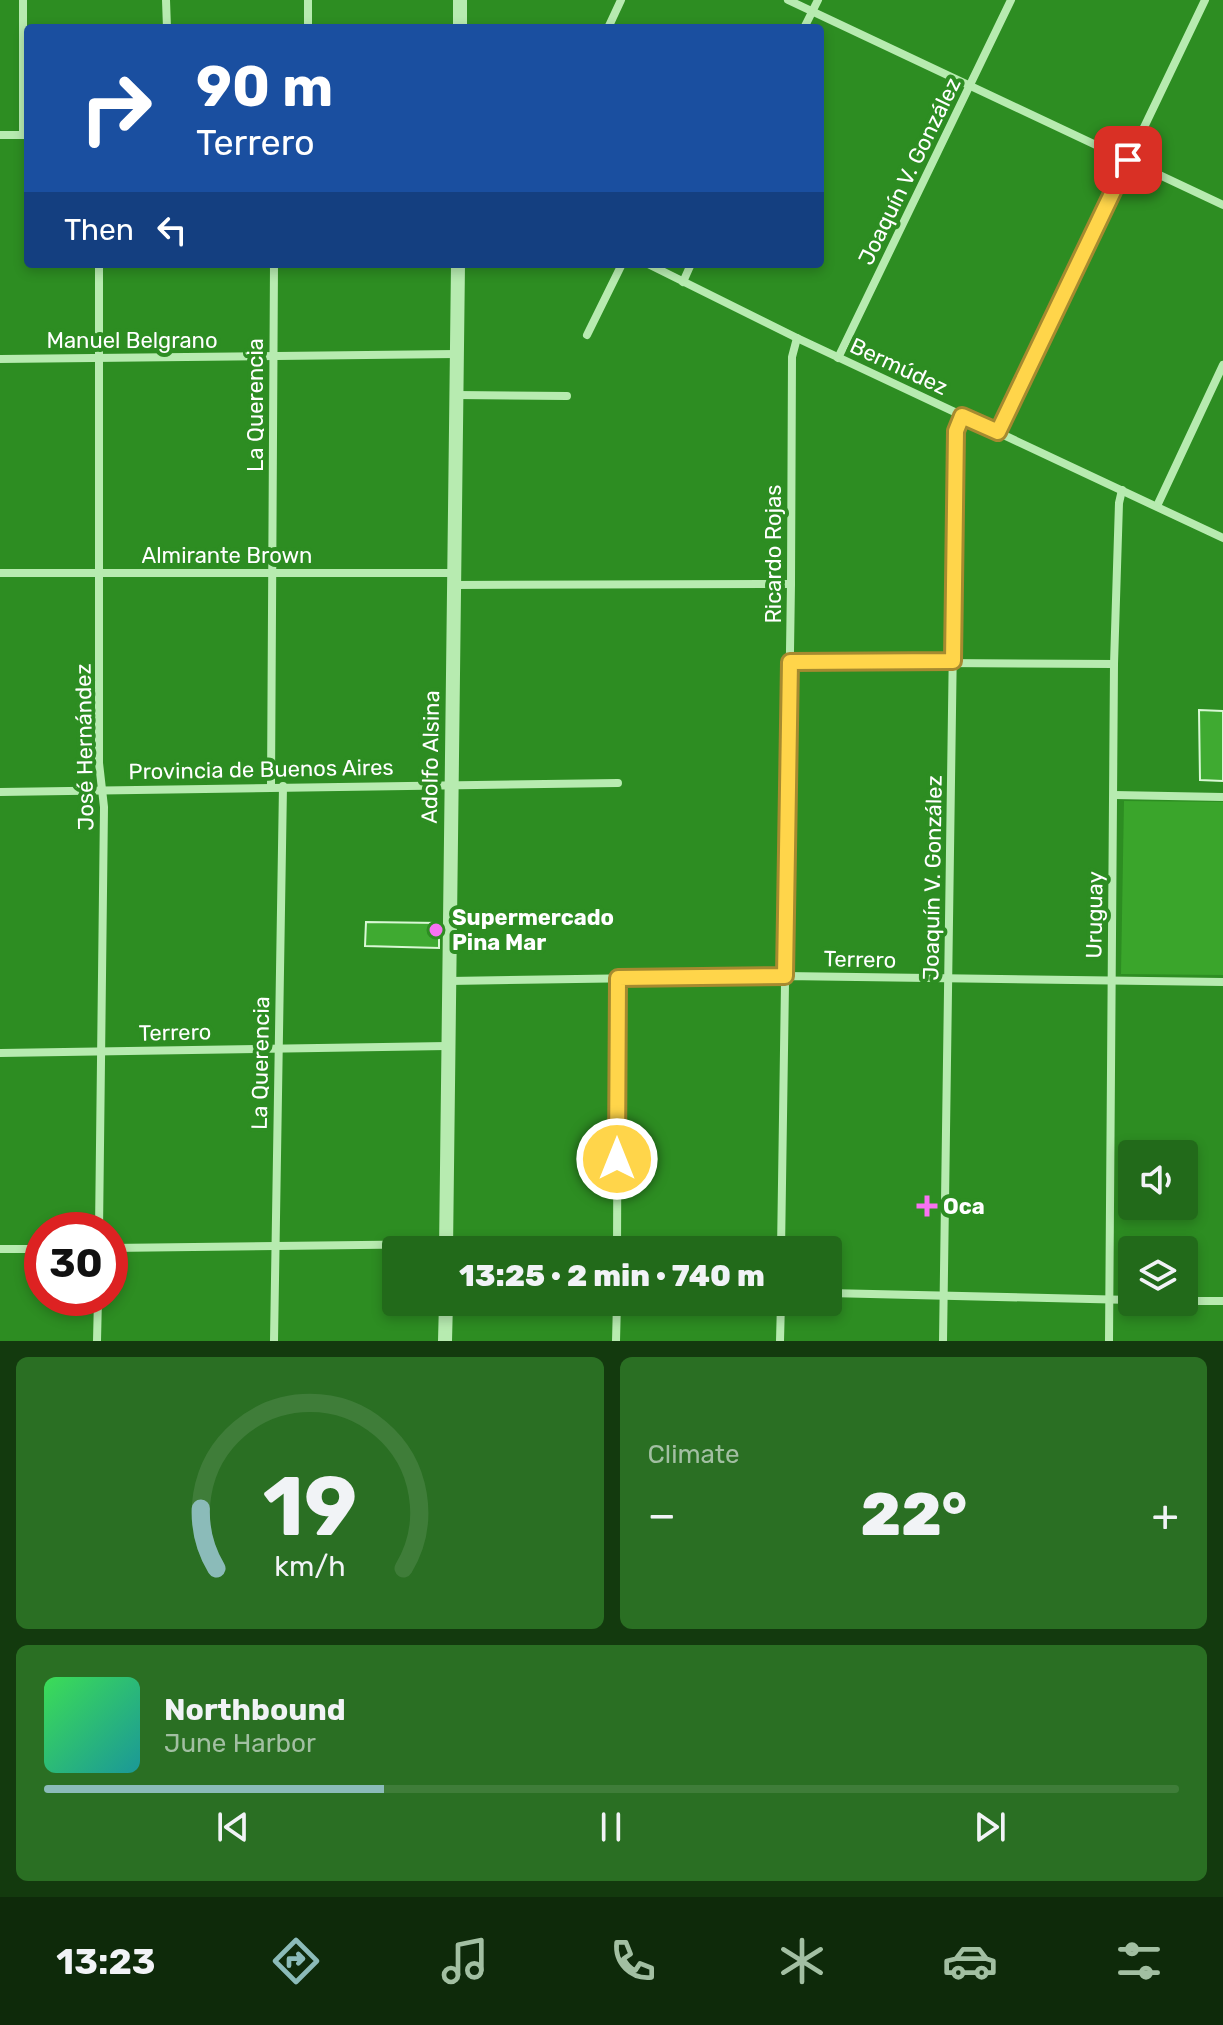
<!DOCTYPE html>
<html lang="en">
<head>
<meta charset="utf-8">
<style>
	body { margin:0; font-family:Rubik,sans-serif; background:#2a6f23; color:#f1f3f6; height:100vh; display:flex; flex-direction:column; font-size:30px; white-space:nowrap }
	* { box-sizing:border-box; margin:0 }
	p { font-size:26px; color:#a2bfa2 }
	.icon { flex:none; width:44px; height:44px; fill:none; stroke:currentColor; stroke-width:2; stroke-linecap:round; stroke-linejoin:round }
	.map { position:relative; height:1341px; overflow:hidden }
	.details { display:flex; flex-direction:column; gap:16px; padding:16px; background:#133a0e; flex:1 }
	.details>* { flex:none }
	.guide { position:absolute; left:24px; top:24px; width:800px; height:244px; border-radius:8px; box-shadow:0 4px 12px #0003; background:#1a4fa0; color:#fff; overflow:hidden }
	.controls { position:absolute; left:1118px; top:1140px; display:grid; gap:16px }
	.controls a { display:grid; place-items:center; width:80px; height:80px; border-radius:8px; background:#226a1a; box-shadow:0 4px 12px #0003; font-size:40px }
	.speed { position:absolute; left:24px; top:1212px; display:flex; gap:16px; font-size:40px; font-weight:700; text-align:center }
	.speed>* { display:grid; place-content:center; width:104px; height:104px; border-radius:50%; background:#226a1a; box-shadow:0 4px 12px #0003; line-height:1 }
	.speed .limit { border:12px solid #d22; background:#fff; color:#111 }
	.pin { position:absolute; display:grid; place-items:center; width:68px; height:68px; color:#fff; margin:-34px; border-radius:16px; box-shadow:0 4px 12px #0006 }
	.me { position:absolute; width:88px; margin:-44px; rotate:0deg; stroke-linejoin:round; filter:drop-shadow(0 0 6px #0008) }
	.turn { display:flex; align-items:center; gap:28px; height:168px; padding:0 40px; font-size:36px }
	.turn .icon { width:104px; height:104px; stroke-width:2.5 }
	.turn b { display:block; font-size:56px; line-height:68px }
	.then { display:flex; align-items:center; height:76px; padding:0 40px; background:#0003; gap:16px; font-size:30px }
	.big { font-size:60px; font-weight:800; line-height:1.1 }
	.details .widget { flex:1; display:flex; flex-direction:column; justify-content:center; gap:12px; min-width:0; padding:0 28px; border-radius:12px; background:#2a6f23 }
	.details .dial { align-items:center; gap:0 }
	.dial svg { height:208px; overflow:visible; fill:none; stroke:#3f7d39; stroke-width:7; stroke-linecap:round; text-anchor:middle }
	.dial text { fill:#f1f3f6; stroke:none }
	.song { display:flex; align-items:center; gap:24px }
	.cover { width:96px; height:96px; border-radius:12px; background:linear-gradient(135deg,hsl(130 70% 55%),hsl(180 70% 35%)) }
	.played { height:8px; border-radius:4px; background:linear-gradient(90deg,#8bbbb9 30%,#3f7d39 30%) }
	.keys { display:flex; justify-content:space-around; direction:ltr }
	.heat { display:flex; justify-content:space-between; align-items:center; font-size:44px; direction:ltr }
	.details .tiles { flex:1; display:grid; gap:16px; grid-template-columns:1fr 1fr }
	.widget:last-child { grid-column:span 2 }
	.trip { position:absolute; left:382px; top:1236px; width:460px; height:80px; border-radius:8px; background:#226a1a; box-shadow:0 4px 12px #0003; font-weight:800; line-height:80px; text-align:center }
	.menu { display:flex; height:128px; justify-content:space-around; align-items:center; background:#0e2a0a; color:#a2bfa2 }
	.menu .icon { width:56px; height:56px }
	.menu .selected { color:#8bbbb9 }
	.menu b { font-size:36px; color:#f1f3f6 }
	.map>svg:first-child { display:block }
	.green { fill:#3aa52b }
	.building { fill:#3faa31; stroke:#d9f8d5; stroke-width:2 }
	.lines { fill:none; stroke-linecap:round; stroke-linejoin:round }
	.minor { stroke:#b7ebb0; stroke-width:8 }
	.tertiary { stroke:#b7ebb0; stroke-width:14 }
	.route-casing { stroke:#a68a30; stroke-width:20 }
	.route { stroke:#ffd54a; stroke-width:14 }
	.poi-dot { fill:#f872f2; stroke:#2d8d22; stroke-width:3 }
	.labels { text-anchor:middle; stroke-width:8; stroke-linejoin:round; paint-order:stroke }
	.street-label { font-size:22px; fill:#fff; stroke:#2d8d22 }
	.poi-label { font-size:22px; font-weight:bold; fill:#fff; stroke:#2d8d22; text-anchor:start }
</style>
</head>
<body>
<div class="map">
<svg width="1223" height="1341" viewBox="0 0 1223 1341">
	<rect width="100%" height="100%" fill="#2d8d22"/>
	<polygon class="green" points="1124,801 1223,802 1223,975 1121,974"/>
	<g class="building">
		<polygon points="1199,710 1223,711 1223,781 1200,780"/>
		<polygon points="366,922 439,923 439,948 365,946"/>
	</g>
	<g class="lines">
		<g class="minor">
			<polyline points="23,0 23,135"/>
			<polyline points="166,0 167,28"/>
			<polyline points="308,0 308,28"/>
			<polyline points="788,0 1223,205"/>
			<polyline points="608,28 621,0"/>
			<polyline points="804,28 818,0"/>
			<polyline points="0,135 27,135"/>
			<polyline points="648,264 797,338 1223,538"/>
			<polyline points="683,282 691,264"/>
			<polyline points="587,335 622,264"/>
			<polyline points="838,358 1011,0"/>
			<polyline points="0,359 456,354"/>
			<polyline points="456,395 567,396"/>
			<polyline points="998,432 1205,0"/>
			<polyline points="1157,506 1223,365"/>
			<polyline points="0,573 454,573"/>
			<polyline points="454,585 791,584"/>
			<polyline points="790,662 1114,664"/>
			<polyline points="271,786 274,264"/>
			<polyline points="0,792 618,783"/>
			<polyline points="1114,795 1223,797"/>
			<polyline points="449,981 785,976 1223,982"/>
			<polyline points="0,1053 447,1046"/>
			<polyline points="99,1230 104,807 99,763 99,264"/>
			<polyline points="110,1248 446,1244"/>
			<polyline points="0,1249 42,1249"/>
			<polyline points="617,1250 618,978"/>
			<polyline points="781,1250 791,584 792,357 797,338"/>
			<polyline points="828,1293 1132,1300"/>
			<polyline points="1184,1301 1223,1301"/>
			<polyline points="97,1341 98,1298"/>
			<polyline points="274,1341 283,786"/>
			<polyline points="616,1341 617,1302"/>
			<polyline points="780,1341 781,1302"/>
			<polyline points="943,1341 956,431 962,416"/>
			<polyline points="1109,1341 1114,664 1119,503 1122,490"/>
		</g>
		<g class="tertiary">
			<polyline points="460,28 460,0"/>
			<polyline points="446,1250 458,264"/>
			<polyline points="445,1341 446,1302"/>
		</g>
	</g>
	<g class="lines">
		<g class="route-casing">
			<polyline id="route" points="617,1159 618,978 785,976 790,662 953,661 956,431 962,416 998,432 1128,160"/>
		</g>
		<use href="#route" class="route"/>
	</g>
	<g class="poi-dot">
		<circle cx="436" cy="930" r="8"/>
		<path d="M923 1194h8v8h8v8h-8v8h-8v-8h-8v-8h8z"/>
	</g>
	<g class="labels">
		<g class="street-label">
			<text transform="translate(909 171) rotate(-64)" y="8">Joaquín V. González</text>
			<text x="132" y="348">Manuel Belgrano</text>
			<text transform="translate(899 366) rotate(25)" y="8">Bermúdez</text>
			<text transform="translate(255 405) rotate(-90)" y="8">La Querencia</text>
			<text transform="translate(773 554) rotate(-90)" y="8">Ricardo Rojas</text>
			<text x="227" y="563">Almirante Brown</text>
			<text transform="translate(84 747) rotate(-91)" y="8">José Hernández</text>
			<text transform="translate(430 757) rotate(-89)" y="8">Adolfo Alsina</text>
			<text transform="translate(261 769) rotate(-1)" y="8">Provincia de Buenos Aires</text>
			<text transform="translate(932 878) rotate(-89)" y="8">Joaquín V. González</text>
			<text transform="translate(1094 915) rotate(-89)" y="8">Uruguay</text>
			<text transform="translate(860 959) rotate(1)" y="8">Terrero</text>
			<text transform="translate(175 1032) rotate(-1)" y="8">Terrero</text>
			<text transform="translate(260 1063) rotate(-89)" y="8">La Querencia</text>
		</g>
		<g class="poi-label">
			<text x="452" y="925">Supermercado<tspan x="452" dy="25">Pina Mar</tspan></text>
			<text x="943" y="1214">Oca</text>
		</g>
	</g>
</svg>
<div class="controls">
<a><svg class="icon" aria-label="sound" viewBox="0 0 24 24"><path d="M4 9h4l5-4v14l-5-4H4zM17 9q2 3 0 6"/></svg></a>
<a><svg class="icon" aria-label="layers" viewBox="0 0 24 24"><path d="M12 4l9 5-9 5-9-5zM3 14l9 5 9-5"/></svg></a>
</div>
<div class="speed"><div class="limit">30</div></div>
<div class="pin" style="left:1128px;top:160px;background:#d93025"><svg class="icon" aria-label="arrive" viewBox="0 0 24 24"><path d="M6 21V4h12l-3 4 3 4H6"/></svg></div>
<svg class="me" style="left:617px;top:1159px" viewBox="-20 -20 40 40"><circle r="17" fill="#ffd54a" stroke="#fff" stroke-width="3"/><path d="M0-11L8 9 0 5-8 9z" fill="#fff"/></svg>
<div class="trip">13:25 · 2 min · 740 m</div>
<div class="guide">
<div class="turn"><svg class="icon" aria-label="right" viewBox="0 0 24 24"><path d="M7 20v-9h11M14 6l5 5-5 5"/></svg><div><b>90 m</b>Terrero</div></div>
<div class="then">Then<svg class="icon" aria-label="left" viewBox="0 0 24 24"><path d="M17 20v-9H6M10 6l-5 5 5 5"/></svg></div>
</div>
</div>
<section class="details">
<div class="tiles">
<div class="widget dial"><svg viewBox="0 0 100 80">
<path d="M14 69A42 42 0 1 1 86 69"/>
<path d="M14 69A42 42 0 0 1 8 46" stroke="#8bbbb9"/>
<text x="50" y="56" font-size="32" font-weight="700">19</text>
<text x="50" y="72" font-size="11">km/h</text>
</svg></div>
<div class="widget"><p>Climate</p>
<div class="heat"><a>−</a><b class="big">22°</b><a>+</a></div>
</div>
<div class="widget">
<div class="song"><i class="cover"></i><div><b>Northbound</b><p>June Harbor</p></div></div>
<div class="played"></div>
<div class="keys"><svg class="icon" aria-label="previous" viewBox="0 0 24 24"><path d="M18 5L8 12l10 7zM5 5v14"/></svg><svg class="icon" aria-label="pause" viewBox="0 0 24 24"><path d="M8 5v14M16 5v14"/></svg><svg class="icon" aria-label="next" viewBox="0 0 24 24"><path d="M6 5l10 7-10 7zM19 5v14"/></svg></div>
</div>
</div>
</section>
<nav class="menu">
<b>13:23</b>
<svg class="icon selected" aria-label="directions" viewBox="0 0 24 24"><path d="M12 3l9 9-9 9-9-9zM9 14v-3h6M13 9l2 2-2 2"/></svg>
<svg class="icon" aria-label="music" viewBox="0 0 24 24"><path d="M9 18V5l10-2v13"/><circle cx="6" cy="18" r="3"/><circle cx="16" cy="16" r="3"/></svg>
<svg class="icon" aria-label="phone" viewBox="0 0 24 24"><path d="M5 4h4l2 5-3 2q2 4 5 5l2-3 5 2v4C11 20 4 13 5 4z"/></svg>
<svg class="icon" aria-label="climate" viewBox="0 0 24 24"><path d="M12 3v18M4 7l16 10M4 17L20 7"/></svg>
<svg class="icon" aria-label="car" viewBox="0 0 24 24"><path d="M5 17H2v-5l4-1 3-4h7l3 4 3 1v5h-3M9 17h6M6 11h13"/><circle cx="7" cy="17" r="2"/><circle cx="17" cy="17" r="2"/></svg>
<svg class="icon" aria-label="filters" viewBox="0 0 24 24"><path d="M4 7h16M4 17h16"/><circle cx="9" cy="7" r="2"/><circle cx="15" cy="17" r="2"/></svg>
</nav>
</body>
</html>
